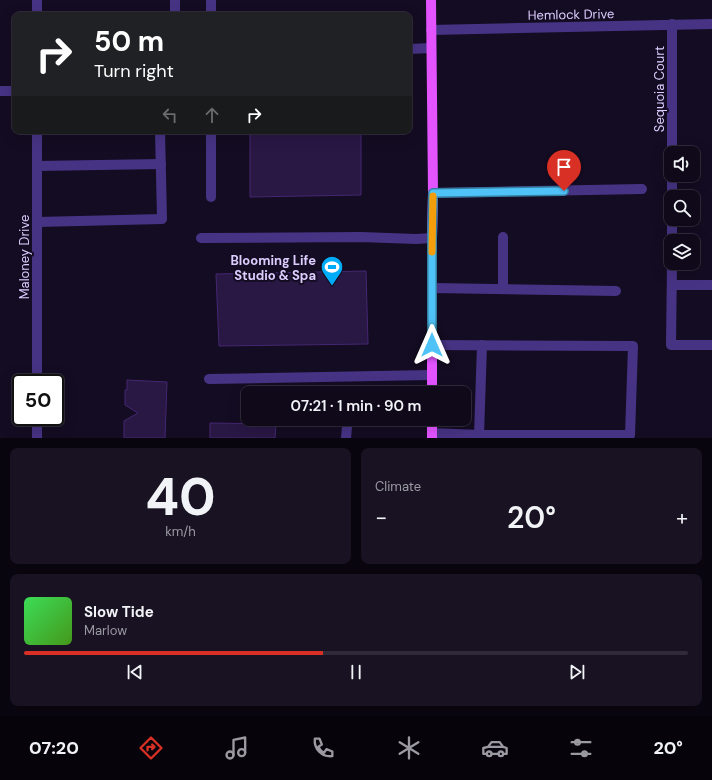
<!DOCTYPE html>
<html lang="en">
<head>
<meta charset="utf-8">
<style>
	body { margin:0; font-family:"DM Sans",sans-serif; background:#181223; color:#f1f3f6; height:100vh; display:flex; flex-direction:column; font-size:15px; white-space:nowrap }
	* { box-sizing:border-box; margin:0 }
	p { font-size:13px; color:#9b9aa2 }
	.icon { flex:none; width:22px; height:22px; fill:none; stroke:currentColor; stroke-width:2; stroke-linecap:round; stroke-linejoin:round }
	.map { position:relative; height:438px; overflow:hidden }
	.drawer { display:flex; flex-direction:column; gap:10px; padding:10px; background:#08050e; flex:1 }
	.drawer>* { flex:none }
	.hud { position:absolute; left:12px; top:12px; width:400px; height:122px; border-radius:8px; box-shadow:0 4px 16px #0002,0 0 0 1px #2f2a39; background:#202124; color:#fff; overflow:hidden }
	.tools { position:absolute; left:664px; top:146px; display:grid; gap:8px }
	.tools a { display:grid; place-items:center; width:36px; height:36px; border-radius:8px; background:#0f091a; box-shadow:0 4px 16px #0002,0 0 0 1px #2f2a39; font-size:20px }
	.speed { position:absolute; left:12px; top:374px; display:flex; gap:8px; font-size:20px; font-weight:700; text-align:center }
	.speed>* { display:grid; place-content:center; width:52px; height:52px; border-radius:50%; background:#0f091a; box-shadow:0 4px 16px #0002,0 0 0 1px #2f2a39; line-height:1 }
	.speed .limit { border:2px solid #111; border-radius:6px; background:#fff; color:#111 }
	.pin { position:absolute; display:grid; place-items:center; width:34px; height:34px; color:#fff; margin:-41px -17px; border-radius:50% 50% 50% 0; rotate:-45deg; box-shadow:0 0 4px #0007 }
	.pin .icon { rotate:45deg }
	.me { position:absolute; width:44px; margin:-22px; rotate:0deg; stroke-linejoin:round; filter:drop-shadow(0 0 3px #0008) }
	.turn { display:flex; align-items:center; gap:14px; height:84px; padding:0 16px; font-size:18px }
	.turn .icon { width:52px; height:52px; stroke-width:2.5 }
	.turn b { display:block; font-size:28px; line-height:34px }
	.lanes { display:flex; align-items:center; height:38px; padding:0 16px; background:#0003; justify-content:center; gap:20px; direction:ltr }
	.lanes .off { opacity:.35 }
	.big { font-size:30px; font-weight:600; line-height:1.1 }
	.drawer .widget { flex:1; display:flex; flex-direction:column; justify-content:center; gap:6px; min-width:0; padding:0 14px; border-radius:8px; background:#181223 }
	.drawer .dial { align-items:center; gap:0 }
	.dial b { font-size:52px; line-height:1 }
	.song { display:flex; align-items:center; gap:12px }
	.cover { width:48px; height:48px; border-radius:6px; background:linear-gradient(135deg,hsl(130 70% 55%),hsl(100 70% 35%)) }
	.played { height:4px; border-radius:2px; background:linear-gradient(90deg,#d93025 45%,#2f2a39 45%) }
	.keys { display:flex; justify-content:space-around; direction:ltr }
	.heat { display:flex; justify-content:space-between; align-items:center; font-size:22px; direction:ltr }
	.drawer .tiles { flex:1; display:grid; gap:10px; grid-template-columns:1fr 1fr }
	.widget:last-child { grid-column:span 2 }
	.trip { position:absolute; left:241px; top:386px; width:230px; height:40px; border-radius:8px; background:#0f091a; box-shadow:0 4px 16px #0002,0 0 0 1px #2f2a39; font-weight:600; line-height:40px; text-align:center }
	.menu { display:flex; height:64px; justify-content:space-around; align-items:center; background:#06040a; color:#9b9aa2 }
	.menu .icon { width:28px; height:28px }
	.menu .current { color:#d93025 }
	.menu b { font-size:18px; color:#f1f3f6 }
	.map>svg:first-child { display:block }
	.building { fill:#291744; stroke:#452772 }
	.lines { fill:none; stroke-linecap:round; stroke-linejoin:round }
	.minor { stroke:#473384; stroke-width:10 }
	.major { stroke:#e354ff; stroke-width:10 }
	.route-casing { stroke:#337fa1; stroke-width:10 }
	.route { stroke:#4fc3f7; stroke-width:7 }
	.slow { stroke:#f59e0b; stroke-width:7 }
	.labels { text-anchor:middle; stroke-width:4; stroke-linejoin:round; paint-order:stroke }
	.street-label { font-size:13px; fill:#ddcdff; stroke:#140c22 }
	.poi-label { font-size:13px; font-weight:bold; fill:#ddcdff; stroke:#140c22; text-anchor:end }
</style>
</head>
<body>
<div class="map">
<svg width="712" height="438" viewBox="0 0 712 438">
	<rect width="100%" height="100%" fill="#140c22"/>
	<g class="building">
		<polygon points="250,131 361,131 361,195 250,197"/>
		<polygon points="366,271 368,344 219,346 216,274"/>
		<polygon points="127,380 167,382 165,438 124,438 124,421 138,413 125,405 125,390 127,390"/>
		<polygon points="210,423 276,424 275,438 210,438"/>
	</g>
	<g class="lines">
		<g class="minor">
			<polyline points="37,0 37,15"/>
			<polyline points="175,0 175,15"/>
			<polyline points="211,0 211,15"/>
			<polyline points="672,24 672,153"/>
			<polyline points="431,30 712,24"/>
			<polyline points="409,49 431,48"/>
			<polyline points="0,91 15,91"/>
			<polyline points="37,131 37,383"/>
			<polyline points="37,166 161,164"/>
			<polyline points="672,175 672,197"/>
			<polyline points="433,193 642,189"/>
			<polyline points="211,197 211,131"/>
			<polyline points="672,219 672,241"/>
			<polyline points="37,222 162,219 160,131"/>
			<polyline points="503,237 503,289"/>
			<polyline points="201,238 361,237 416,239 432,238"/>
			<polyline points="672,263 671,345 712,345"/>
			<polyline points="672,285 712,285"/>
			<polyline points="432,288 616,291"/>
			<polyline points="209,379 431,375"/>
			<polyline points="37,417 37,438"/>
			<polyline points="432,433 479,435 630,435 633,346 432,345"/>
			<polyline points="479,435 482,345"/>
			<polyline points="346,438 347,427"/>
		</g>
		<g class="major">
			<polyline points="431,0 433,193 432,238 432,393"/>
			<polyline points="432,419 432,438"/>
		</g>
	</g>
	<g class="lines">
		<g class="route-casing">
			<polyline id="route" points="432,345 432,238 433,193 564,191"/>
		</g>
		<use href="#route" class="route"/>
		<polyline class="slow" points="432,252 433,196"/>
	</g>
	<defs>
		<g id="stadium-pin" transform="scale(1.15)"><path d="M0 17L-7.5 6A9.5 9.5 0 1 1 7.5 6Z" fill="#00acf8" stroke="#140c22"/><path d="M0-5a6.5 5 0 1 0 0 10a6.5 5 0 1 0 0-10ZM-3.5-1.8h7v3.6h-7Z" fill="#fff"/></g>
	</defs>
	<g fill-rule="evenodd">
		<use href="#stadium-pin" x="332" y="267"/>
	</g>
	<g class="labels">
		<g class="street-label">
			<text transform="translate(571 14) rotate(-1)" y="5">Hemlock Drive</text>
			<text transform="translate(659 89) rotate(-90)" y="5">Sequoia Court</text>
			<text transform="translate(24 257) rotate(-90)" y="5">Maloney Drive</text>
		</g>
		<g class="poi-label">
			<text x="316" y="265">Blooming Life<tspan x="316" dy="15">Studio &amp; Spa</tspan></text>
		</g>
	</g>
</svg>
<div class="tools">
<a><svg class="icon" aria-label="sound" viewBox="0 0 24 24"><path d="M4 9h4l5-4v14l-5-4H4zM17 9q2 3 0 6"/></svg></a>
<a><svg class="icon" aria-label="search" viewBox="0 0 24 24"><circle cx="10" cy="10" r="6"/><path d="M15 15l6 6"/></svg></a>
<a><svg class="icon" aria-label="layers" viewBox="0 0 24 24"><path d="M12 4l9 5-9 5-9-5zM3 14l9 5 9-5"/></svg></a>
</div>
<div class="speed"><div class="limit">50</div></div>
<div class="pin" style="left:564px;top:191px;background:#d93025"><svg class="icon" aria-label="arrive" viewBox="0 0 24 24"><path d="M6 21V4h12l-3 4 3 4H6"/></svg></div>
<svg class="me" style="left:432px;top:345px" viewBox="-20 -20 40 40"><path d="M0-17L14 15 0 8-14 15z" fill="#4fc3f7" stroke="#fff" stroke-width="4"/></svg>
<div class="trip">07:21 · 1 min · 90 m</div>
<div class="hud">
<div class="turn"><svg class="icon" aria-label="right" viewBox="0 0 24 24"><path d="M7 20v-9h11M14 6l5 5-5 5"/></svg><div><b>50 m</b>Turn right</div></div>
<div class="lanes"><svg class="icon off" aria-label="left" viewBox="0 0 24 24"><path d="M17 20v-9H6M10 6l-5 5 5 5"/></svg><svg class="icon off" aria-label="ahead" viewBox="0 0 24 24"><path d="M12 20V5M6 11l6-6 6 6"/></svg><svg class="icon" aria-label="right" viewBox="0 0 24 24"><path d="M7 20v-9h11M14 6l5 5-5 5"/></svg></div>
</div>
</div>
<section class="drawer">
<div class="tiles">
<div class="widget dial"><b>40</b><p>km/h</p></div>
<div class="widget"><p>Climate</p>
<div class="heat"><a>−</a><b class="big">20°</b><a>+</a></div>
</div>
<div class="widget">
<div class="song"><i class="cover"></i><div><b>Slow Tide</b><p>Marlow</p></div></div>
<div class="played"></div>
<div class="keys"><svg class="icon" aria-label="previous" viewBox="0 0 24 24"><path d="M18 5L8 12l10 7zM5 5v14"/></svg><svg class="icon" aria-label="pause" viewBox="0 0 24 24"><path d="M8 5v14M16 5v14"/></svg><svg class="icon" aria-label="next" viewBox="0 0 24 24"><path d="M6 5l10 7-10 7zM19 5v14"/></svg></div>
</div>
</div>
</section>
<nav class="menu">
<b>07:20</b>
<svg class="icon current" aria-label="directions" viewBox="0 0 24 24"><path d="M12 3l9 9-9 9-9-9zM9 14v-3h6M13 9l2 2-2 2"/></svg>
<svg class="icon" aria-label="music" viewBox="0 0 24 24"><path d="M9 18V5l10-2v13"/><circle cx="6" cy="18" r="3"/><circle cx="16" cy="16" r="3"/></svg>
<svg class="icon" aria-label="phone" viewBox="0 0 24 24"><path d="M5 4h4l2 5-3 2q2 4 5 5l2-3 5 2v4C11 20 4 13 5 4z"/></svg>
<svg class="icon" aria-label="climate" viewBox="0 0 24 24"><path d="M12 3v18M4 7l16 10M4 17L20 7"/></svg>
<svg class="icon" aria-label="car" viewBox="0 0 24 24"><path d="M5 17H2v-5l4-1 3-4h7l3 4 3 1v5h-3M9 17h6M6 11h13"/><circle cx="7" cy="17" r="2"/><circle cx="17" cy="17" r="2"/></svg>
<svg class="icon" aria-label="filters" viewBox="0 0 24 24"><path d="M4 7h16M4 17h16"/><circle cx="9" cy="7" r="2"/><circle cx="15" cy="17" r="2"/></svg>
<b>20°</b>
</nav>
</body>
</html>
